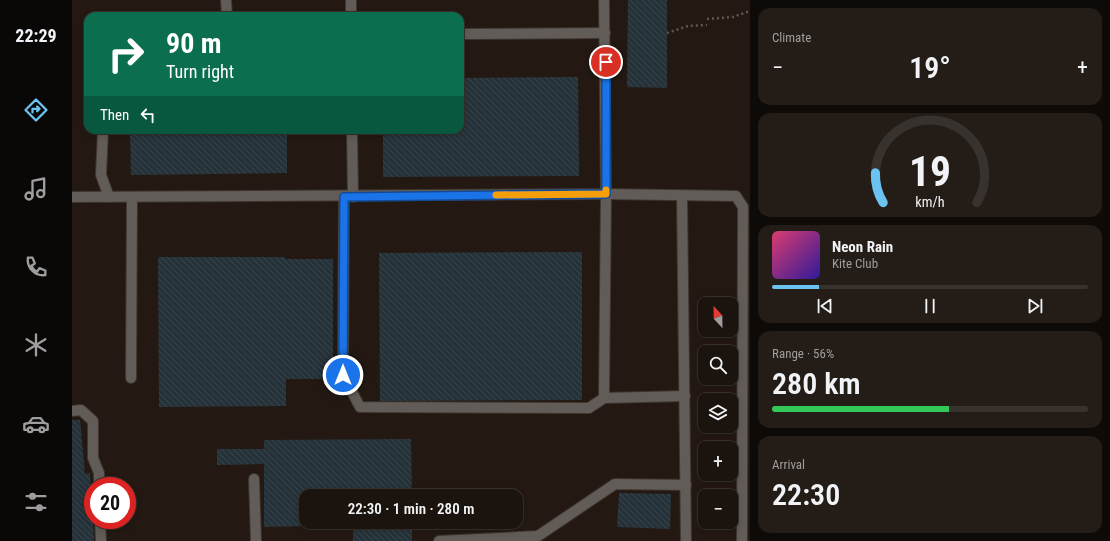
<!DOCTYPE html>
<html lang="en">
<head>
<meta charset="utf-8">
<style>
	body { margin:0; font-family:"Roboto Condensed",sans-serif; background:#231c17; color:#f1f3f6; height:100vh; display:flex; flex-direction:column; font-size:15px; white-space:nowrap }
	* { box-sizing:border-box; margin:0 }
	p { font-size:13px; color:#9f9e9e }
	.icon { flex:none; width:22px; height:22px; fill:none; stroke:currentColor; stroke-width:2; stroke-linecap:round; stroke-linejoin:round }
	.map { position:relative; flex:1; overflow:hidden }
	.panel { display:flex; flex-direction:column; gap:8px; padding:8px; background:#0e0a08; width:360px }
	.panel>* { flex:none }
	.hud { position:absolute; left:12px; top:12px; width:380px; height:122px; border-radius:12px; box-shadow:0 2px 6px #0003,0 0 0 1px #38322e; background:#0b6e4f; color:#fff; overflow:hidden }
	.needle { width:26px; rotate:338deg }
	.controls { position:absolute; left:626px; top:297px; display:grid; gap:8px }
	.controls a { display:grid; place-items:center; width:40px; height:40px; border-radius:8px; background:#1a130e; box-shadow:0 2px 6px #0003,0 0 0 1px #38322e; font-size:20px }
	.speed { position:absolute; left:12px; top:477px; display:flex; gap:8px; font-size:20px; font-weight:700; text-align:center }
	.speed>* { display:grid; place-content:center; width:52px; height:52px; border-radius:50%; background:#1a130e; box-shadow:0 2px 6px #0003,0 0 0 1px #38322e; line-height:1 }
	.speed .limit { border:6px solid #d22; background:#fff; color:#111 }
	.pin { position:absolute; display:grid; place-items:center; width:34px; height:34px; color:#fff; margin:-17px; border:2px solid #fff; border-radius:50%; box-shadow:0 1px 4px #0007 }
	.me { position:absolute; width:44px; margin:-22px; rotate:0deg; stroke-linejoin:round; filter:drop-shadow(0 0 3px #0008) }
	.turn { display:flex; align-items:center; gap:14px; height:84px; padding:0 16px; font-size:18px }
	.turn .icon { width:52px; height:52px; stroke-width:2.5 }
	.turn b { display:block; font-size:28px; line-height:34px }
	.then { display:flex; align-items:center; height:38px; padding:0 16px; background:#0003; gap:8px; font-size:15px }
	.big { font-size:30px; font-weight:600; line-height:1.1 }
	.panel .tile { flex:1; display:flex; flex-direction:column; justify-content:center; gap:6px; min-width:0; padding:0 14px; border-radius:12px; background:#231c17 }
	.panel .dial { align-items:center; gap:0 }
	.dial svg { height:104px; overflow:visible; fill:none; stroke:#38322e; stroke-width:7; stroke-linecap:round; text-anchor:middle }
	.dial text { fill:#f1f3f6; stroke:none }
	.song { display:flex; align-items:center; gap:12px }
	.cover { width:48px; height:48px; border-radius:6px; background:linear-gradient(135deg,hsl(340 70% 55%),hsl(250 70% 35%)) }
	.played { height:4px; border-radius:2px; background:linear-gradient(90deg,#6bc3f2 15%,#38322e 15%) }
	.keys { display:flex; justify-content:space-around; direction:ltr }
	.heat { display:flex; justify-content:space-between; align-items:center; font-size:22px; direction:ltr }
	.charge { height:6px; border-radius:3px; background:linear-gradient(90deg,#34c759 56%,#38322e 0) }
	.trip { position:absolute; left:227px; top:489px; width:224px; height:40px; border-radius:12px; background:#1a130e; box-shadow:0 2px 6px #0003,0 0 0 1px #38322e; font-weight:600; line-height:40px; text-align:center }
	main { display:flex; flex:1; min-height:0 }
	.tabs { display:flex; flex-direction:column; width:72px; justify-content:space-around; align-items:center; background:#0a0806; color:#9f9e9e }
	.tabs .icon { width:28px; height:28px }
	.tabs .selected { color:#6bc3f2 }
	.tabs b { font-size:18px; color:#f1f3f6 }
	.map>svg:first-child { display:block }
	.building { fill:url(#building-back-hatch) }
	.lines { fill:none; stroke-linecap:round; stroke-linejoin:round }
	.minor-casing { stroke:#3f362f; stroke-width:12 }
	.path { stroke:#615851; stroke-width:2.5; stroke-dasharray:2 3; stroke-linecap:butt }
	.minor { stroke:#625c58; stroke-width:10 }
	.route-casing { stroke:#114b97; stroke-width:10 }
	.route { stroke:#1a73e8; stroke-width:7 }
	.slow { stroke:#f59e0b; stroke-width:7 }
</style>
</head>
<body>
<main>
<nav class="tabs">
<b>22:29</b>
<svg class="icon selected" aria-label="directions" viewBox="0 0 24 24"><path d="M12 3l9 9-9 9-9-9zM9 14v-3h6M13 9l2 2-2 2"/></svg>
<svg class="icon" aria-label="music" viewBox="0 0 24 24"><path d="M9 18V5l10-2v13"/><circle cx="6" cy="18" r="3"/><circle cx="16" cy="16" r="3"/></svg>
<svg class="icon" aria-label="phone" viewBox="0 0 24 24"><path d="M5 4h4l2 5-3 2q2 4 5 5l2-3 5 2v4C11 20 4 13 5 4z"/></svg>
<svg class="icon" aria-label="climate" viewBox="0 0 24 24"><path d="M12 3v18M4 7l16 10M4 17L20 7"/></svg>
<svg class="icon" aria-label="car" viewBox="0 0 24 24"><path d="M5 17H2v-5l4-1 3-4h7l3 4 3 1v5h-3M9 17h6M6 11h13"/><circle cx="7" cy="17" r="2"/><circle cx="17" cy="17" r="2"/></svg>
<svg class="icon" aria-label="filters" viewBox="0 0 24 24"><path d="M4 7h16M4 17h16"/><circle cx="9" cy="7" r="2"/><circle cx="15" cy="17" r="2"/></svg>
</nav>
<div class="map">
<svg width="678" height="541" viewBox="0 0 678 541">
	<defs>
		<pattern id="building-back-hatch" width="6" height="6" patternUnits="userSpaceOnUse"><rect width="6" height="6" fill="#263239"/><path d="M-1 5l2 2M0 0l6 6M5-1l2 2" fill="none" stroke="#3b464c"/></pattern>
	</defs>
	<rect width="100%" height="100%" fill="#231912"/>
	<g class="building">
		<polygon points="556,0 595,0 595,88 555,87"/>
		<polygon points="506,77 507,176 311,177 311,130 388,130 388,78"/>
		<polygon points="58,130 215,130 215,173 59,175"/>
		<polygon points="510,252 510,400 308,401 307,253"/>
		<polygon points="86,257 213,257 213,259 261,259 261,379 214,379 214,406 87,407"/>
		<polygon points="0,420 8,420 13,474 18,473 22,541 0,541"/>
		<polygon points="339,439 340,496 234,496 234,526 192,527 192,464 145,465 145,449 192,449 192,440"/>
		<polygon points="547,493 599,494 598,529 545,527"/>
		<rect x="281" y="522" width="59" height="19"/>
	</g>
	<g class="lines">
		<g class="minor-casing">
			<g id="minor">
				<polyline points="154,0 155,16"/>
				<polyline points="279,0 279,16"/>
				<polyline points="532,0 534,194 532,398 613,396"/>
				<polyline points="388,34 533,33"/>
				<polyline points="31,130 29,175 37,197"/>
				<polyline points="280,130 281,197"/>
				<polyline points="0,197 534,194 664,196 671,207 670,541"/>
				<polyline points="272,197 271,375 288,407 517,408 532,398"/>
				<polyline points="610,197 614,541"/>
				<polyline points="59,378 60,197"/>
				<polyline points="0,411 9,410 21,421 21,458 27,473 27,486"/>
				<polyline points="182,479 184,541"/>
				<polyline points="28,520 29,541"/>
				<polyline points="367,541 466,536 543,484 614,485"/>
			</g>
		</g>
		<g class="path">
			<polyline points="635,19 661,17 678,11"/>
			<polyline points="595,33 616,26 635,25"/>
		</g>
		<use href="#minor" class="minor"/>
	</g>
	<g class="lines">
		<g class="route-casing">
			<polyline id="route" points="271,375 272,197 534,194 534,62"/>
		</g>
		<use href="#route" class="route"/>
		<polyline class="slow" points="424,195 534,194 534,190"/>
	</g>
</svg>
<div class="controls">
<a><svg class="needle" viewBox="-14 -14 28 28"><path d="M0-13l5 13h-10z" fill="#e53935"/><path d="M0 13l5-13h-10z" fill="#9f9e9e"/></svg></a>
<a><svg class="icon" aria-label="search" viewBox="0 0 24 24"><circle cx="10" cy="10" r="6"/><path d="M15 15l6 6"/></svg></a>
<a><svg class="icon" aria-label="layers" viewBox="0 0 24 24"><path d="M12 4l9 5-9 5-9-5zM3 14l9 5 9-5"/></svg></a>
<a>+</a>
<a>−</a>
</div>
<div class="speed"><div class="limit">20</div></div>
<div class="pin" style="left:534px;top:62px;background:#d93025"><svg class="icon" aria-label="arrive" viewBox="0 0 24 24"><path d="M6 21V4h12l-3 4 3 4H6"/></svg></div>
<svg class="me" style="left:271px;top:375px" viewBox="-20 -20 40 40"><circle r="17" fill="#1a73e8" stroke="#fff" stroke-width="3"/><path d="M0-11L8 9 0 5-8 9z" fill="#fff"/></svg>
<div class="trip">22:30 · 1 min · 280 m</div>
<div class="hud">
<div class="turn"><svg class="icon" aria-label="right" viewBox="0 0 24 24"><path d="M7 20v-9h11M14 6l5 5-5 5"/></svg><div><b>90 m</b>Turn right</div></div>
<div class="then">Then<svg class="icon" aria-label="left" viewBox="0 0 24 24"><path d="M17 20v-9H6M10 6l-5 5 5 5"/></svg></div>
</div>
</div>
<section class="panel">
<div class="tile"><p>Climate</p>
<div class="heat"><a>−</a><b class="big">19°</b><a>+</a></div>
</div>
<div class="tile dial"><svg viewBox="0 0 100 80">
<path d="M14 69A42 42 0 1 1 86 69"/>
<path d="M14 69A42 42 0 0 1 8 46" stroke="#6bc3f2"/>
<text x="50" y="56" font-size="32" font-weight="700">19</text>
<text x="50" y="72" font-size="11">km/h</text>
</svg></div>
<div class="tile">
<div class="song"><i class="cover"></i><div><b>Neon Rain</b><p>Kite Club</p></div></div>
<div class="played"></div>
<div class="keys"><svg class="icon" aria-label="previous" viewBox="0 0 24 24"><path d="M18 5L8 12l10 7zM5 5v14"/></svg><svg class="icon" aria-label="pause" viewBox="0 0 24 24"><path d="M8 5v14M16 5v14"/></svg><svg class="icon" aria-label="next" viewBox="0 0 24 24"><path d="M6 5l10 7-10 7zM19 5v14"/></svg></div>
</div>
<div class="tile"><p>Range · 56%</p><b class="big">280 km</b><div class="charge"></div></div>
<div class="tile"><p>Arrival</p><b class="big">22:30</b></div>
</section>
</main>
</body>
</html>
